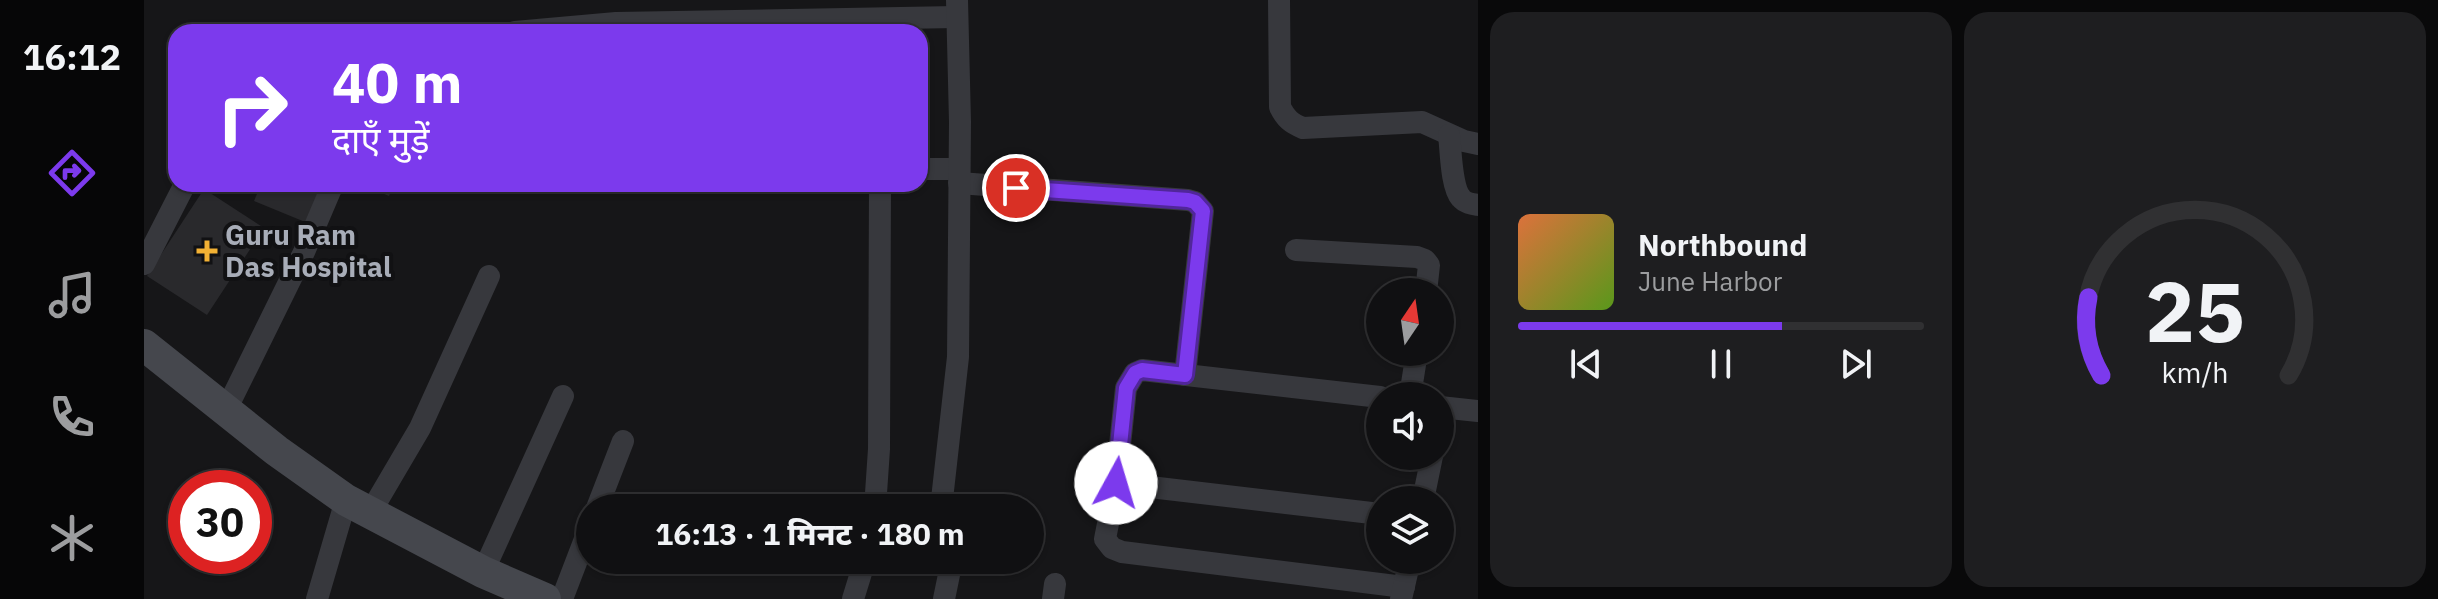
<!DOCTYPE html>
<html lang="hi">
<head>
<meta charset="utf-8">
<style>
	body { margin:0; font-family:"IBM Plex Sans","Noto Sans Devanagari",sans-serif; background:#1e1e20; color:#f1f3f6; height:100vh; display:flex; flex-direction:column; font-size:30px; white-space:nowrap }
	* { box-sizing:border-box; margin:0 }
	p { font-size:26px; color:#9c9d9f }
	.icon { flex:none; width:44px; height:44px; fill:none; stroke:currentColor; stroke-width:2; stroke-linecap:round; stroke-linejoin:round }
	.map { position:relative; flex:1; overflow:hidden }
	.sheet { display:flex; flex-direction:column; gap:12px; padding:12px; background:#09090a; width:960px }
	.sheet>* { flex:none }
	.hud { position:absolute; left:24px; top:24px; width:760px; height:168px; border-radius:24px; box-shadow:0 2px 6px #0004,0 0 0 2px #303032; background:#7c3aed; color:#fff; overflow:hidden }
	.needle { width:52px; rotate:13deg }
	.tools { position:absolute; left:1222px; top:278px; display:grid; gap:16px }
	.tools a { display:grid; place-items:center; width:88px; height:88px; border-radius:50%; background:#101012; box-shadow:0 2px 6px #0004,0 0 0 2px #303032; font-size:40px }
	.speed { position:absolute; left:24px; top:470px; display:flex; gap:16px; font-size:40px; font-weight:700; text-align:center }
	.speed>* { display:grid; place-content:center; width:104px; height:104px; border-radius:50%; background:#101012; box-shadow:0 2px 6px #0004,0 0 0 2px #303032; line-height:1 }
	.speed .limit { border:12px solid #d22; background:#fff; color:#111 }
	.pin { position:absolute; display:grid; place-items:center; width:68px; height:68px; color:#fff; margin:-34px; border:4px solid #fff; border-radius:50%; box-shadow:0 2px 8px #0007 }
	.me { position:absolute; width:88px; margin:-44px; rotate:6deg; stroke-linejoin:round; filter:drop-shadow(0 0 6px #0008) }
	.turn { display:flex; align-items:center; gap:28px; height:168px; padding:0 32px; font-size:36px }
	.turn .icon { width:104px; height:104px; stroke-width:2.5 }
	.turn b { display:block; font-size:56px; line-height:68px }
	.sheet .widget { flex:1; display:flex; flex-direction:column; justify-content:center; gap:12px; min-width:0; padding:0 28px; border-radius:24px; background:#1e1e20 }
	.sheet .dial { align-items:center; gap:0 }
	.dial svg { height:208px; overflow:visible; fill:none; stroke:#303032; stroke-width:7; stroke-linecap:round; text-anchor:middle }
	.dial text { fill:#f1f3f6; stroke:none }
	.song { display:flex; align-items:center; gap:24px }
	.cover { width:96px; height:96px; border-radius:12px; background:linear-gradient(135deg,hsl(20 70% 55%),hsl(90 70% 35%)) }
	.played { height:8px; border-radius:4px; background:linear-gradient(90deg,#7c3aed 65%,#303032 65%) }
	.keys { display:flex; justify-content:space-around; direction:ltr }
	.sheet .tiles { flex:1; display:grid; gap:12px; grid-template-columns:repeat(2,1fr) }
	.trip { position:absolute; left:432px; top:494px; width:468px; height:80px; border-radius:40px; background:#101012; box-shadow:0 2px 6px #0004,0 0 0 2px #303032; font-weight:800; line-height:80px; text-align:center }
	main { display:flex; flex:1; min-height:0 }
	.menu { display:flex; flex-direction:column; width:144px; justify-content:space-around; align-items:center; background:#060607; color:#9c9d9f }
	.menu .icon { width:56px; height:56px }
	.menu .on { color:#7c3aed }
	.menu b { font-size:36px; color:#f1f3f6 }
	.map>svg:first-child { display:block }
	.building { fill:#29292c }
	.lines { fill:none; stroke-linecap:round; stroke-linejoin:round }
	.street { stroke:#37383d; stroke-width:22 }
	.secondary { stroke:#45474d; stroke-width:32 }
	.route-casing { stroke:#51269a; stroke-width:20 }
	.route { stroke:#7c3aed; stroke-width:14 }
	.poi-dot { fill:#f2b134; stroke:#111113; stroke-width:3 }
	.labels { text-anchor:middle; stroke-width:8; stroke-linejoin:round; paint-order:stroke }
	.poi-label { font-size:28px; font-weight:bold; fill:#a8adb8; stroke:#111113; text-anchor:start }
</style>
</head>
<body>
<main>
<nav class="menu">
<b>16:12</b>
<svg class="icon on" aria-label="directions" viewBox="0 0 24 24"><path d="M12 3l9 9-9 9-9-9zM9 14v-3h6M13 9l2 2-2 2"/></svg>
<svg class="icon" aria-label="music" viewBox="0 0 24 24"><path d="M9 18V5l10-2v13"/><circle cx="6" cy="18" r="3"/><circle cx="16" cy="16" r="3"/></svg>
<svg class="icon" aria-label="phone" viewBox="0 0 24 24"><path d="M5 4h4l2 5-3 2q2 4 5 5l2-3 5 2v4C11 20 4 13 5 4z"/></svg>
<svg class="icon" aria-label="climate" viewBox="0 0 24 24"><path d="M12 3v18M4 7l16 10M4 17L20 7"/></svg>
</nav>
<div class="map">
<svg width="1334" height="599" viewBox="0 0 1334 599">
	<rect width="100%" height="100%" fill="#161618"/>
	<g class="building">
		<polygon points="117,184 182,184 166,224 110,201"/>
		<polygon points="215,184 250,184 245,196"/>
		<polygon points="60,189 120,228 63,315 3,276"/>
	</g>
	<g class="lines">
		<g class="street">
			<path d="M1135,0L1136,107C1142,119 1147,123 1159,128L1278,122L1320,141L1334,144"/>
			<polyline points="371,32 472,23 812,17"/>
			<path d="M1305,135C1307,150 1307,187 1317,198C1321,203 1328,204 1334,205"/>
			<polyline points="776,169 815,169"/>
			<polyline points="815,183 1044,200 1051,202 1059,211 1041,375"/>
			<polyline points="1152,250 1273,257 1281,260 1285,265 1282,292"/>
			<polyline points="0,264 41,184"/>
			<polyline points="1266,396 1273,352"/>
			<polyline points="1236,397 998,370 991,373 982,388 972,483 961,539 968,548 978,552 1260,587"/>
			<polyline points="1296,407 1334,411"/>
			<polyline points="82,410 160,252 189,184"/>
			<polyline points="972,483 1236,514"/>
			<polyline points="1279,500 1288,456"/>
			<polyline points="453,508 479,441"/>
			<polyline points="731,508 735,449 736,184"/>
			<polyline points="797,508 814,357 816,122 813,0"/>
			<polyline points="226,513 276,428 345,276"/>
			<polyline points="339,572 419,396"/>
			<polyline points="173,599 202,500"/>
			<polyline points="418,599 446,526"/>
			<polyline points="709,599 721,560"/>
			<polyline points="800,599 808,560"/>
			<polyline points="909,599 911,584"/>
			<polyline points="1257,599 1266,560"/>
		</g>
		<polyline class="secondary" points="0,345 133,451 202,500 339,572 401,599"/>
	</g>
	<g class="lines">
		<g class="route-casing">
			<polyline id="route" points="872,188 1044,200 1051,202 1059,211 1041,375 998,370 991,373 982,388 972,483"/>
		</g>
		<use href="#route" class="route"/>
	</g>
	<path class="poi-dot" d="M59 239h8v8h8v8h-8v8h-8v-8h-8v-8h8z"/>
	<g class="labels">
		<g class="poi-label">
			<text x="81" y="245">Guru Ram<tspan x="81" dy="32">Das Hospital</tspan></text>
		</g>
	</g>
</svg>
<div class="tools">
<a><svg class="needle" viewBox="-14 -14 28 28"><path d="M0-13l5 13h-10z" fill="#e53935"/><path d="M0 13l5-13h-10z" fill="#9c9d9f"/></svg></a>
<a><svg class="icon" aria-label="sound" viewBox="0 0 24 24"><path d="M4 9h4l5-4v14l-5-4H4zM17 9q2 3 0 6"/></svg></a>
<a><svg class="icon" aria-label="layers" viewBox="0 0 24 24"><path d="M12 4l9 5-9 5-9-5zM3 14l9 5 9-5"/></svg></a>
</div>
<div class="speed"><div class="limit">30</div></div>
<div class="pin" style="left:872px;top:188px;background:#d93025"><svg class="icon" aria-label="arrive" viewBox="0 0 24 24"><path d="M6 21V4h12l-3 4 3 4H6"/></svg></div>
<svg class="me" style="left:972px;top:483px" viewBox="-20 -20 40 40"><circle r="19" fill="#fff"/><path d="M0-13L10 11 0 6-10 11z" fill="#7c3aed"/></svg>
<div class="trip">16:13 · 1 मिनट · 180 m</div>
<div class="hud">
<div class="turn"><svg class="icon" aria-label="right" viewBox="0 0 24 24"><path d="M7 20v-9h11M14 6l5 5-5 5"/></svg><div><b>40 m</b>दाएँ मुड़ें</div></div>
</div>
</div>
<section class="sheet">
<div class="tiles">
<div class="widget">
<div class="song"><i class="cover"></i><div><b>Northbound</b><p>June Harbor</p></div></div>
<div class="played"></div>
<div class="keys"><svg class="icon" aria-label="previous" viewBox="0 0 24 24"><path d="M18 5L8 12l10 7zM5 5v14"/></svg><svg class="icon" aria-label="pause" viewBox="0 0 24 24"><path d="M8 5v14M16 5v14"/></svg><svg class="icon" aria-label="next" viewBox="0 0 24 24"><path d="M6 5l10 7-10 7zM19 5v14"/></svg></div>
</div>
<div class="widget dial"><svg viewBox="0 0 100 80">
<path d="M14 69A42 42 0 1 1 86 69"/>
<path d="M14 69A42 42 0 0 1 9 39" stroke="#7c3aed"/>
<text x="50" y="56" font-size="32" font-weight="700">25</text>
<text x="50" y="72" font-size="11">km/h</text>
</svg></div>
</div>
</section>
</main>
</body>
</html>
